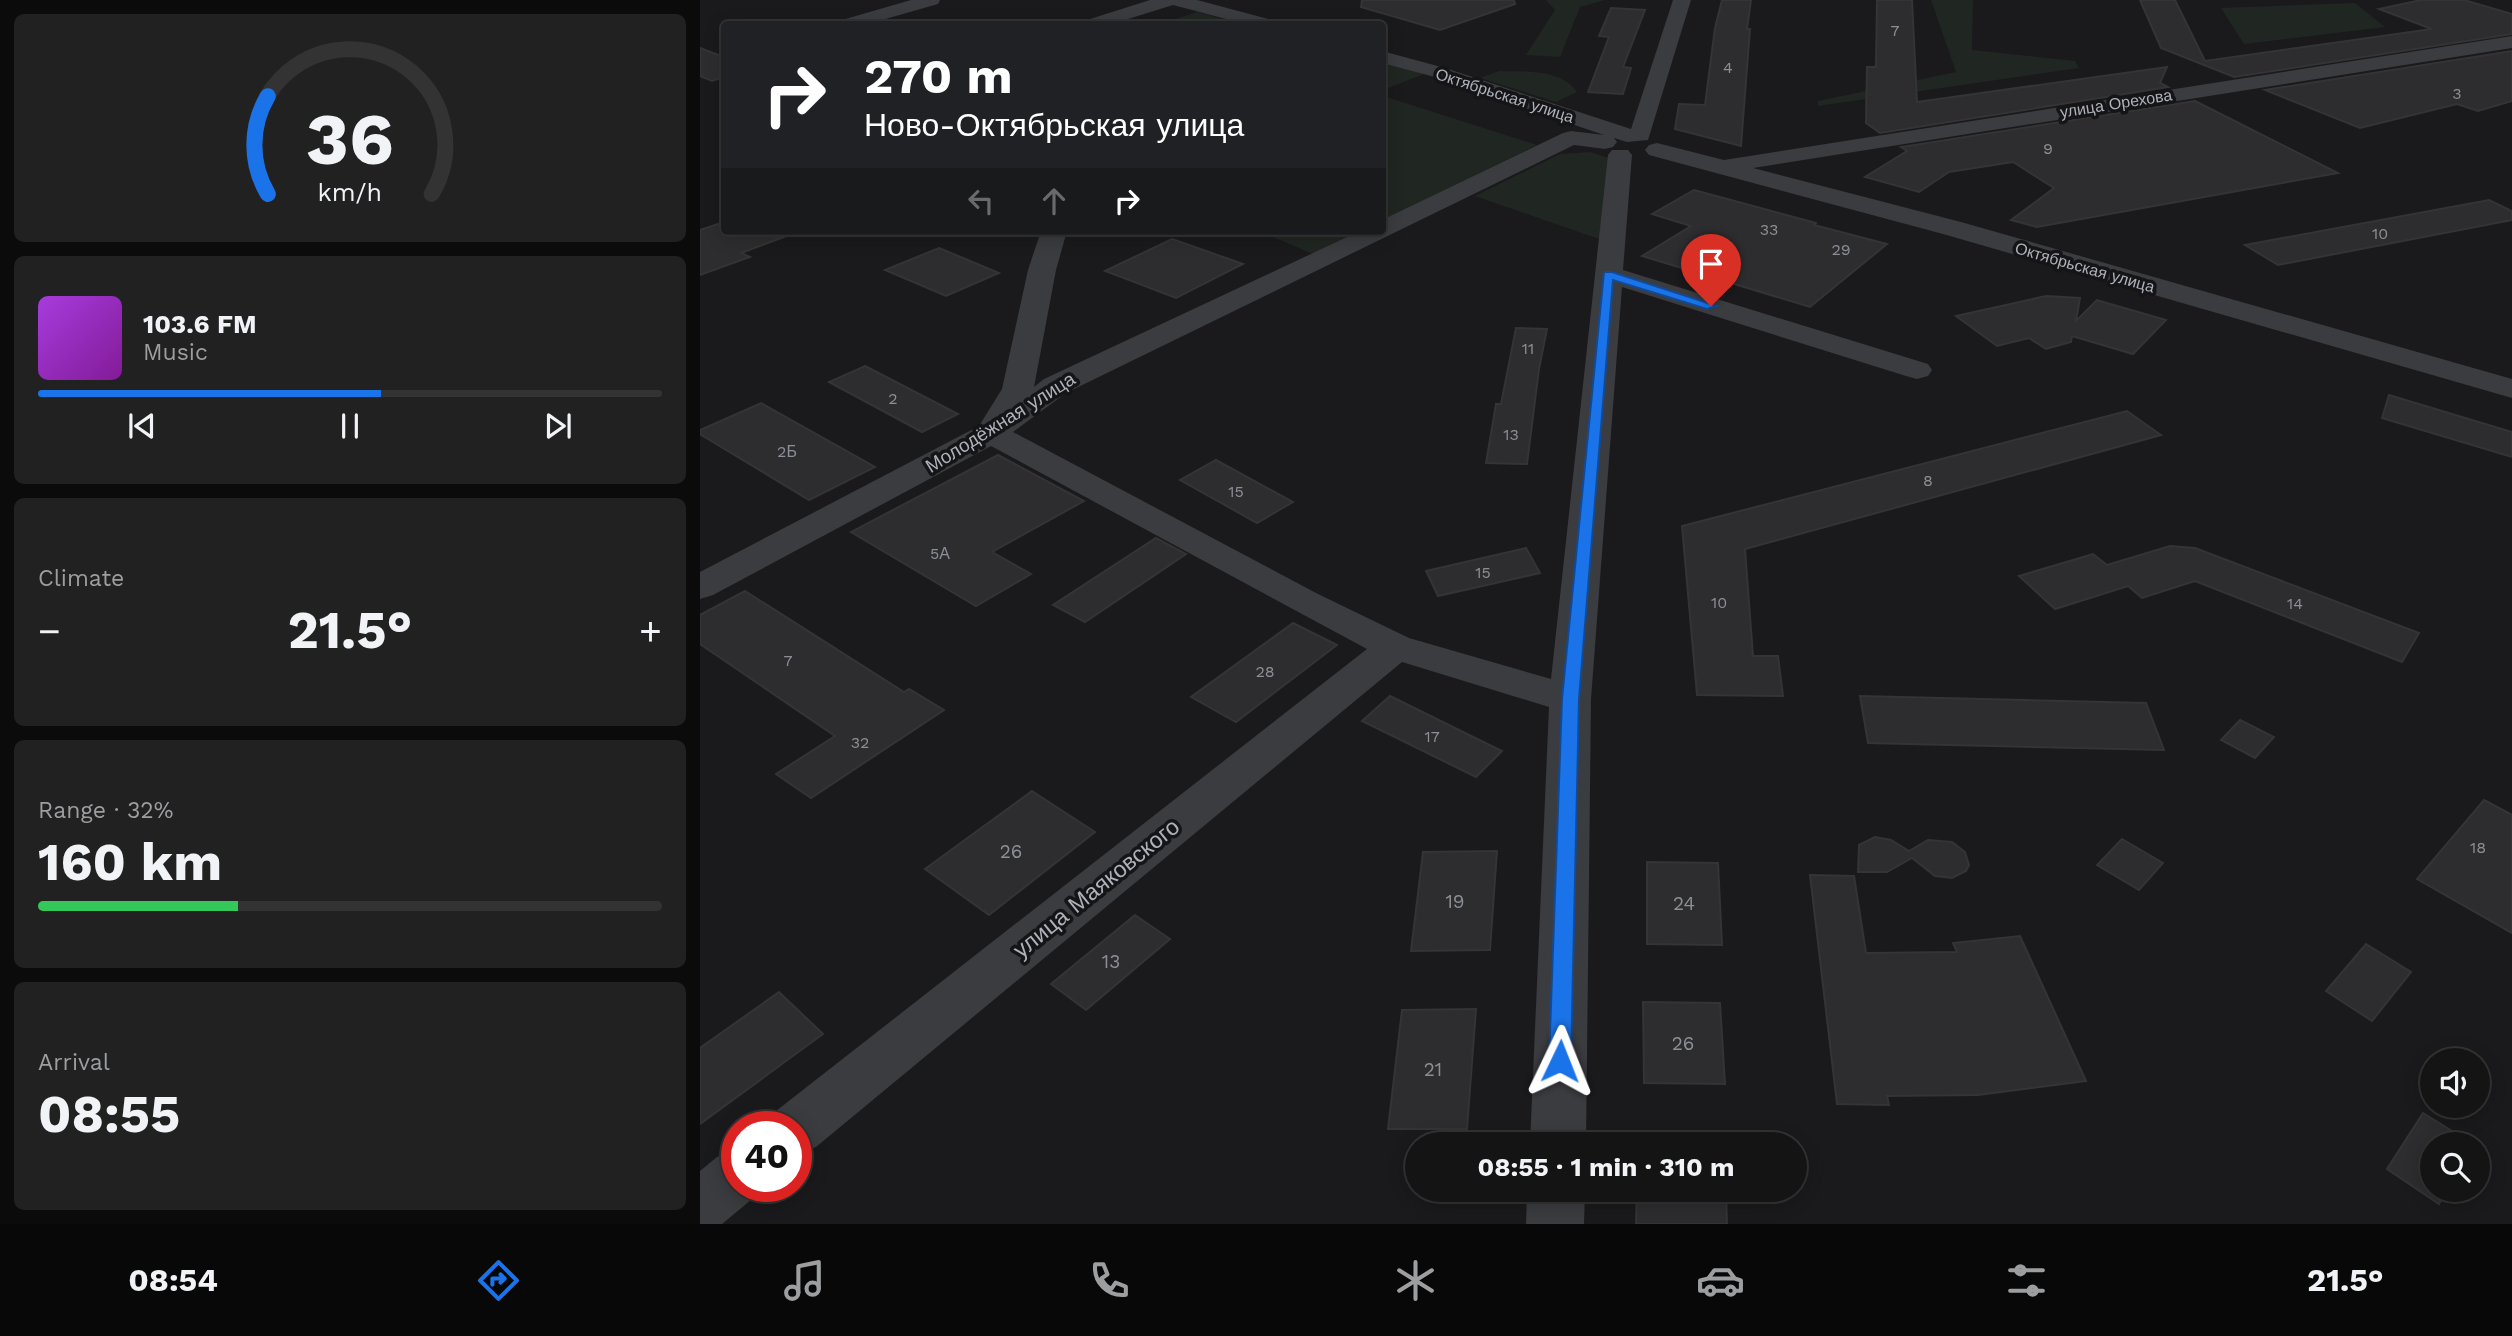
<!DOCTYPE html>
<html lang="en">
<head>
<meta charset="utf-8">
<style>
	body { margin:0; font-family:"Work Sans",sans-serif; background:#212122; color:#f1f3f6; height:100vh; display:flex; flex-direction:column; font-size:26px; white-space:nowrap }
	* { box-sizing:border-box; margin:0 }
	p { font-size:23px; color:#9d9ea0 }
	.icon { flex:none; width:38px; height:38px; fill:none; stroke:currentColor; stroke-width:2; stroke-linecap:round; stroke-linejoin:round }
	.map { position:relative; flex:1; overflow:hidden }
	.panel { display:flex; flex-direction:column; gap:14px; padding:14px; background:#0b0b0c; width:700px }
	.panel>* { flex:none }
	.hud { position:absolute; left:21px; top:21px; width:665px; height:214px; border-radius:7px; box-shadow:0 4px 18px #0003,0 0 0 2px #333334; background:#202124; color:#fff; overflow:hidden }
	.buttons { position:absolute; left:1720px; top:1048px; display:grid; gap:14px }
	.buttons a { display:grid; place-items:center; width:70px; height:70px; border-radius:50%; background:#141415; box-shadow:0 4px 18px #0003,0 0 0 2px #333334; font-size:35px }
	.speed { position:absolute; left:21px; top:1111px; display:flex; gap:14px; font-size:35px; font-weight:700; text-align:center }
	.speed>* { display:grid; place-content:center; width:91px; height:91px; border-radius:50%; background:#141415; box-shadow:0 4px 18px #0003,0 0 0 2px #333334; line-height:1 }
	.speed .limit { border:10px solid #d22; background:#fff; color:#111 }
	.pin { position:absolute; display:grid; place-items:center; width:60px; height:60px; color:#fff; margin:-72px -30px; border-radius:50% 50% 50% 0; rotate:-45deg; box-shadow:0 0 7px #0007 }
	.pin .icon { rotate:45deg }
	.me { position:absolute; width:77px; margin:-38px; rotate:2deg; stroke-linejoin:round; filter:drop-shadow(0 0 5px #0008) }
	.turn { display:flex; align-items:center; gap:24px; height:147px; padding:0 28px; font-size:32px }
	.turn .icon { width:91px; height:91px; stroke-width:2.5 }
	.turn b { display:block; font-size:49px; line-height:60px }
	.lanes { display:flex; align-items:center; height:66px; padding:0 28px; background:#0003; justify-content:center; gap:35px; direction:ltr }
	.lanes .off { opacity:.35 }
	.big { font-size:52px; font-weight:700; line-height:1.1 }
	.panel .card { flex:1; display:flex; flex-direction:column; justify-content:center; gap:10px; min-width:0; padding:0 24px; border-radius:10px; background:#212122 }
	.panel .dial { align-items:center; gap:0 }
	.dial svg { height:182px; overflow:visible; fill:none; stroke:#333334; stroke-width:7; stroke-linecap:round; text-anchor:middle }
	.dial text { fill:#f1f3f6; stroke:none }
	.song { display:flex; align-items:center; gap:21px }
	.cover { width:84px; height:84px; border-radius:10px; background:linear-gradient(135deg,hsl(280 70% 55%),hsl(290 70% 35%)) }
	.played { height:7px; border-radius:4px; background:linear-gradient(90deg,#1a73e8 55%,#333334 55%) }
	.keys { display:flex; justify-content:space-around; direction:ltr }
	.heat { display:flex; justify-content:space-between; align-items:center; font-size:38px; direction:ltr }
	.charge { height:10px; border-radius:5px; background:linear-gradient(90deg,#34c759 32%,#333334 0) }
	.trip { position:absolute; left:705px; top:1132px; width:402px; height:70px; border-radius:35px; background:#141415; box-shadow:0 4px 18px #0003,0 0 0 2px #333334; font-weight:700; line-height:70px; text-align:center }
	.dock { display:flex; height:112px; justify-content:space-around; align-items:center; background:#080808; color:#9d9ea0 }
	.dock .icon { width:49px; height:49px }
	.dock .active { color:#1a73e8 }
	.dock b { font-size:32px; color:#f1f3f6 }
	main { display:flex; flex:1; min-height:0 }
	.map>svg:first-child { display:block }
	.green { fill:#202621 }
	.building { fill:#2d2d2f; stroke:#343437; stroke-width:2 }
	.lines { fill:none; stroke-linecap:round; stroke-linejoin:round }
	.minor { fill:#3b3c40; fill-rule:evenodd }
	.route { fill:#1a73e8; stroke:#114b97; stroke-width:2 }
	.labels { text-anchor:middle; stroke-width:7; stroke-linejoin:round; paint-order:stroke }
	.number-label { font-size:16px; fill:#8d8f96 }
	.far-street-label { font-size:16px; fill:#aeb1ba; stroke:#151517 }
	.street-label { font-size:19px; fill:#aeb1ba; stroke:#151517 }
	.near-number-label { font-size:19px; fill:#8d8f96 }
	.near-street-label { font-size:23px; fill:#aeb1ba; stroke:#151517 }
</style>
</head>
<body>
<main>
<section class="panel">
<div class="card dial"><svg viewBox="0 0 100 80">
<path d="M14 69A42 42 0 1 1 86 69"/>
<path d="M14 69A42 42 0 0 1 14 26" stroke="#1a73e8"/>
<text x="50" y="56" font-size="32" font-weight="700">36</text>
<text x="50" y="72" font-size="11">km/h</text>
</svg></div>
<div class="card">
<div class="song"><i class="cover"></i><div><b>103.6 FM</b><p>Music</p></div></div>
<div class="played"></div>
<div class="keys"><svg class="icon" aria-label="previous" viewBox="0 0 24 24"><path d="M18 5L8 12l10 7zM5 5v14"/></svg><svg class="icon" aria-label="pause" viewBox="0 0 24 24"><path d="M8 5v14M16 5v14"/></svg><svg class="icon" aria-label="next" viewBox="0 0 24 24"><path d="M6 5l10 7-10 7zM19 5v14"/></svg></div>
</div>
<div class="card"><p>Climate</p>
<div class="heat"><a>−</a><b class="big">21.5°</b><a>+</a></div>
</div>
<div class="card"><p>Range · 32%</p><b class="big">160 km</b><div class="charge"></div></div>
<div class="card"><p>Arrival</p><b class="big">08:55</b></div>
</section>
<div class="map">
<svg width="1812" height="1224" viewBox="0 0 1812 1224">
	<rect width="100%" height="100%" fill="#1a1a1c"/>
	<g class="green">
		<polygon points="846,0 905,0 880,7 860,57 826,55 855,10"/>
		<polygon points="1231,0 1273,0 1272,50 1375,61 1379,68 1118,106 1118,101 1256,72"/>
		<polygon points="1655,3 1685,27 1544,44 1521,8"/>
		<polygon points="497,12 543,24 460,24"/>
		<polygon points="683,63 724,74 683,90"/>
		<path d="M799,71C825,72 861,68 877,92L856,102L780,78Z"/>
		<polygon points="683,96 837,145 683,220"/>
		<polygon points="890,152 915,160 908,242 775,196 860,154"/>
		<polygon points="559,231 660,231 613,254"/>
	</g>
	<g class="building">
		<polygon points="662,0 814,0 815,4 740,30 661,7"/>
		<polygon points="1022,0 1051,0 1047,29 1050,29 1041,146 975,129 979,104 1005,105 1015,28"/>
		<polygon points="1177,0 1212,0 1217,102 1467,67 1460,83 1468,87 1180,133 1166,123 1167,67 1176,67"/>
		<polygon points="1440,0 1475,0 1505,61 1732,29 1679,9 1721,0 1764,0 1812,14 1812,34 1534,77 1461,48"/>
		<polygon points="911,8 945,10 923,67 931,68 923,94 888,92 909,37 899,36"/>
		<polygon points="0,48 24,57 24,77 12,81 0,76"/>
		<polygon points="1812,51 1812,101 1778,111 1757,104 1660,128 1565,90"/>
		<polygon points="1495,101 1638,173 1337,227 1311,220 1354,188 1313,162 1249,172 1219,192 1165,177 1207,151 1201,147"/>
		<polygon points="994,190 1116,223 1114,225 1187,244 1110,307 942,256 991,226 952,214"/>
		<polygon points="1789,200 1812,211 1812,220 1578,265 1545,245"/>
		<polygon points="24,222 24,231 92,231 92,234 41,253 50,257 0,275 0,230"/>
		<polygon points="472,239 543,264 476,298 405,271"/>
		<polygon points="239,248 299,273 246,296 185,270"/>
		<polygon points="1346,296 1380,298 1376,321 1397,300 1466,320 1433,354 1372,336 1371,342 1346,349 1329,338 1297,346 1256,316"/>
		<polygon points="816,328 847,329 839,369 827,464 786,463 796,404 801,404"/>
		<polygon points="165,366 258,414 222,432 129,382"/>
		<polygon points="1689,395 1812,432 1812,457 1682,418"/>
		<polygon points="61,403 175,467 109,500 0,434 0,430"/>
		<polygon points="1427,411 1461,435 1045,549 1053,656 1078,656 1083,696 997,695 982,526"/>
		<polygon points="298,455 384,501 292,552 331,574 276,606 151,532"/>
		<polygon points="516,460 593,502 557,523 480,480"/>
		<polygon points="456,538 486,554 385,622 353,605"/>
		<polygon points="1470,546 1495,548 1719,633 1702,662 1495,581 1442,598 1428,586 1355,609 1319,576 1393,554 1407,565"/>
		<polygon points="826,548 840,573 738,596 726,571"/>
		<polygon points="45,591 204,692 209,689 244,710 111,798 76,774 135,736 0,644 0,615"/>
		<polygon points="593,623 637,645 536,722 491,697"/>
		<polygon points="690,696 802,751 776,777 662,721"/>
		<polygon points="1160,696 1446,703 1464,750 1168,743"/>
		<polygon points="1540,720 1574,737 1555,758 1521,740"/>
		<polygon points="332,791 395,832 289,915 225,869"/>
		<polygon points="1784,800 1812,815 1812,933 1717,879"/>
		<polygon points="1175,837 1191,840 1209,851 1228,840 1252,842 1265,852 1269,865 1266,871 1252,878 1235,876 1212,858 1187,872 1158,872 1159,845"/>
		<polygon points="1422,839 1463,863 1439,890 1397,865"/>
		<polygon points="797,851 790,950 711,951 723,852"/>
		<polygon points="947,862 1018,863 1022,945 947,944"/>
		<polygon points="1110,875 1154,876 1166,953 1257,952 1253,943 1320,936 1386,1081 1278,1095 1187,1096 1189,1105 1137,1104"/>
		<polygon points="435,915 470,939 386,1010 351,984"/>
		<polygon points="1666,944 1711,972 1672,1021 1626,991"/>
		<polygon points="79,992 123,1034 0,1124 0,1048"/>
		<polygon points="943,1002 1020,1003 1025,1084 944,1083"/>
		<polygon points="776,1009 767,1129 688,1129 702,1010"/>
		<polygon points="1723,1113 1773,1144 1732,1144 1732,1190 1747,1190 1739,1204 1687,1169"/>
		<polygon points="937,1190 1026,1190 1027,1224 936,1224"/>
	</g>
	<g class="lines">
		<g class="minor">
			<polygon points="211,0 240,0 238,4 168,24 139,24 142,20"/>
			<polygon points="450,0 497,0 572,20 575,24 545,24 473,5 412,24 384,24 387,20"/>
			<polygon points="973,0 991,0 948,140 927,142 914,138 917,142 913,147 905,149 874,145 366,393 313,432 618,594 709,638 851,679 908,155 912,150 928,150 932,155 923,270 1228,364 1232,370 1228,376 1217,379 1206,376 922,287 891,699 886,1144 830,1144 849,707 702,662 116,1147 96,1154 96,1127 69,1127 76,1111 667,649 291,446 13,595 0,599 0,572 279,426 302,389 328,270 341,231 367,231 356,270 334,387 344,379 660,231 682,231 682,220 863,133 871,131 904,135 731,76 682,63 682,51 745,68 931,129"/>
			<polygon points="1812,36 1812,48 1053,168 1261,222 1812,379 1812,398 1243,234 949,155 945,150 949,145 957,143 1024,160"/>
			<polygon points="37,1150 37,1186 61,1186 57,1195 22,1224 0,1224 0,1171 17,1157"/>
			<polygon points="827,1190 885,1190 884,1224 826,1224"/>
		</g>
	</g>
	<polygon class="route" points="904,272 912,272 1017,306 1007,309 913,280 879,699 871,1061 868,1068 860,1070 852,1068 849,1061 862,699"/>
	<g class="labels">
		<g class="number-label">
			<text x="1195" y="36">7</text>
			<text x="1028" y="73">4</text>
			<text x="1757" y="99">3</text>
			<text x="1348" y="154">9</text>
			<text x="1069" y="235">33</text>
			<text x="1680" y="239">10</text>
			<text x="1141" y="255">29</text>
			<text x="828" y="354">11</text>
			<text x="193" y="404">2</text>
			<text x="811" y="440">13</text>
			<text x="87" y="457">2Б</text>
			<text x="1228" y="486">8</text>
			<text x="536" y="497">15</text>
			<text x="240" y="559">5А</text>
			<text x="783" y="578">15</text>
			<text x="1019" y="608">10</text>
			<text x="1595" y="609">14</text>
			<text x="88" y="666">7</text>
			<text x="565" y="677">28</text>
			<text x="732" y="742">17</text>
			<text x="160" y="748">32</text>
			<text x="1778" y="853">18</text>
		</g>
		<g class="far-street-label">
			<text transform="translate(805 95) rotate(18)" y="6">Октябрьская улица</text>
			<text transform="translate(1416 103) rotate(-9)" y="6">улица Орехова</text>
			<text transform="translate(1385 267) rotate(16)" y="6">Октябрьская улица</text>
		</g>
		<g class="street-label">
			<text transform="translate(300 422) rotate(-32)" y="7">Молодёжная улица</text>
		</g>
		<g class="near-number-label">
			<text x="311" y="858">26</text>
			<text x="755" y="908">19</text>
			<text x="984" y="910">24</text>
			<text x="411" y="968">13</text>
			<text x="983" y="1050">26</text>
			<text x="733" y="1076">21</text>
		</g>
		<g class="near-street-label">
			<text transform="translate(396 888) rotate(-39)" y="8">улица Маяковского</text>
		</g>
	</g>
</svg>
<div class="buttons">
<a><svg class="icon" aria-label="sound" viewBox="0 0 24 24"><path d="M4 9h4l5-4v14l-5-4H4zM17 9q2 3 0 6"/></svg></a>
<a><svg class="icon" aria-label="search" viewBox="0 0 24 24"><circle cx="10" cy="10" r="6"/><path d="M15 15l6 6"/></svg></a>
</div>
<div class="speed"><div class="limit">40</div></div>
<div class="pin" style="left:1011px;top:306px;background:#d93025"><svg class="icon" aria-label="arrive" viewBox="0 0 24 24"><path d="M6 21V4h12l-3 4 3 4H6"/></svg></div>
<svg class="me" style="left:860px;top:1061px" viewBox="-20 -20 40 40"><path d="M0-17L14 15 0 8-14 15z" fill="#1a73e8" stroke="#fff" stroke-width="4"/></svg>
<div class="trip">08:55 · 1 min · 310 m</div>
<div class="hud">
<div class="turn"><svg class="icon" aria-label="right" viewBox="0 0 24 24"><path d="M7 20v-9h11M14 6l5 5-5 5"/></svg><div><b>270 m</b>Ново-Октябрьская улица</div></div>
<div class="lanes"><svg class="icon off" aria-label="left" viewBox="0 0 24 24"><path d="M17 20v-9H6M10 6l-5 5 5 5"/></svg><svg class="icon off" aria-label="ahead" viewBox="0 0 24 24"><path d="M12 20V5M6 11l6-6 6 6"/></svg><svg class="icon" aria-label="right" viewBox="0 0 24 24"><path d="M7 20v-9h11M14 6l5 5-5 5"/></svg></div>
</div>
</div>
</main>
<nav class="dock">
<b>08:54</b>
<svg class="icon active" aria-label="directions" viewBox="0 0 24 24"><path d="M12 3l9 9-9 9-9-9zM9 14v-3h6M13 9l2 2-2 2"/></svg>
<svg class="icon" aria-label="music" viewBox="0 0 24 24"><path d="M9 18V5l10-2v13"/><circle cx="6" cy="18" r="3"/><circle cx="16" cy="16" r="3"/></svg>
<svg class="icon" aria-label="phone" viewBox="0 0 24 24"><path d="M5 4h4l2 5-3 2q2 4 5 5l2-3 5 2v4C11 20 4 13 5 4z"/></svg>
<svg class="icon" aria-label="climate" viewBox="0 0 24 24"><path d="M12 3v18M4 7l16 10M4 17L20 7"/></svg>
<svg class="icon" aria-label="car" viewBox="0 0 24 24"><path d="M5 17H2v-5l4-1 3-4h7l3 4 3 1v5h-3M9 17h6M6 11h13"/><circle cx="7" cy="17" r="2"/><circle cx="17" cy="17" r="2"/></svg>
<svg class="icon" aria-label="filters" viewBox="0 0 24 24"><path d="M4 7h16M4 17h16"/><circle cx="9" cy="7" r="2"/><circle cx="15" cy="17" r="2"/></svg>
<b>21.5°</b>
</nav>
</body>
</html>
